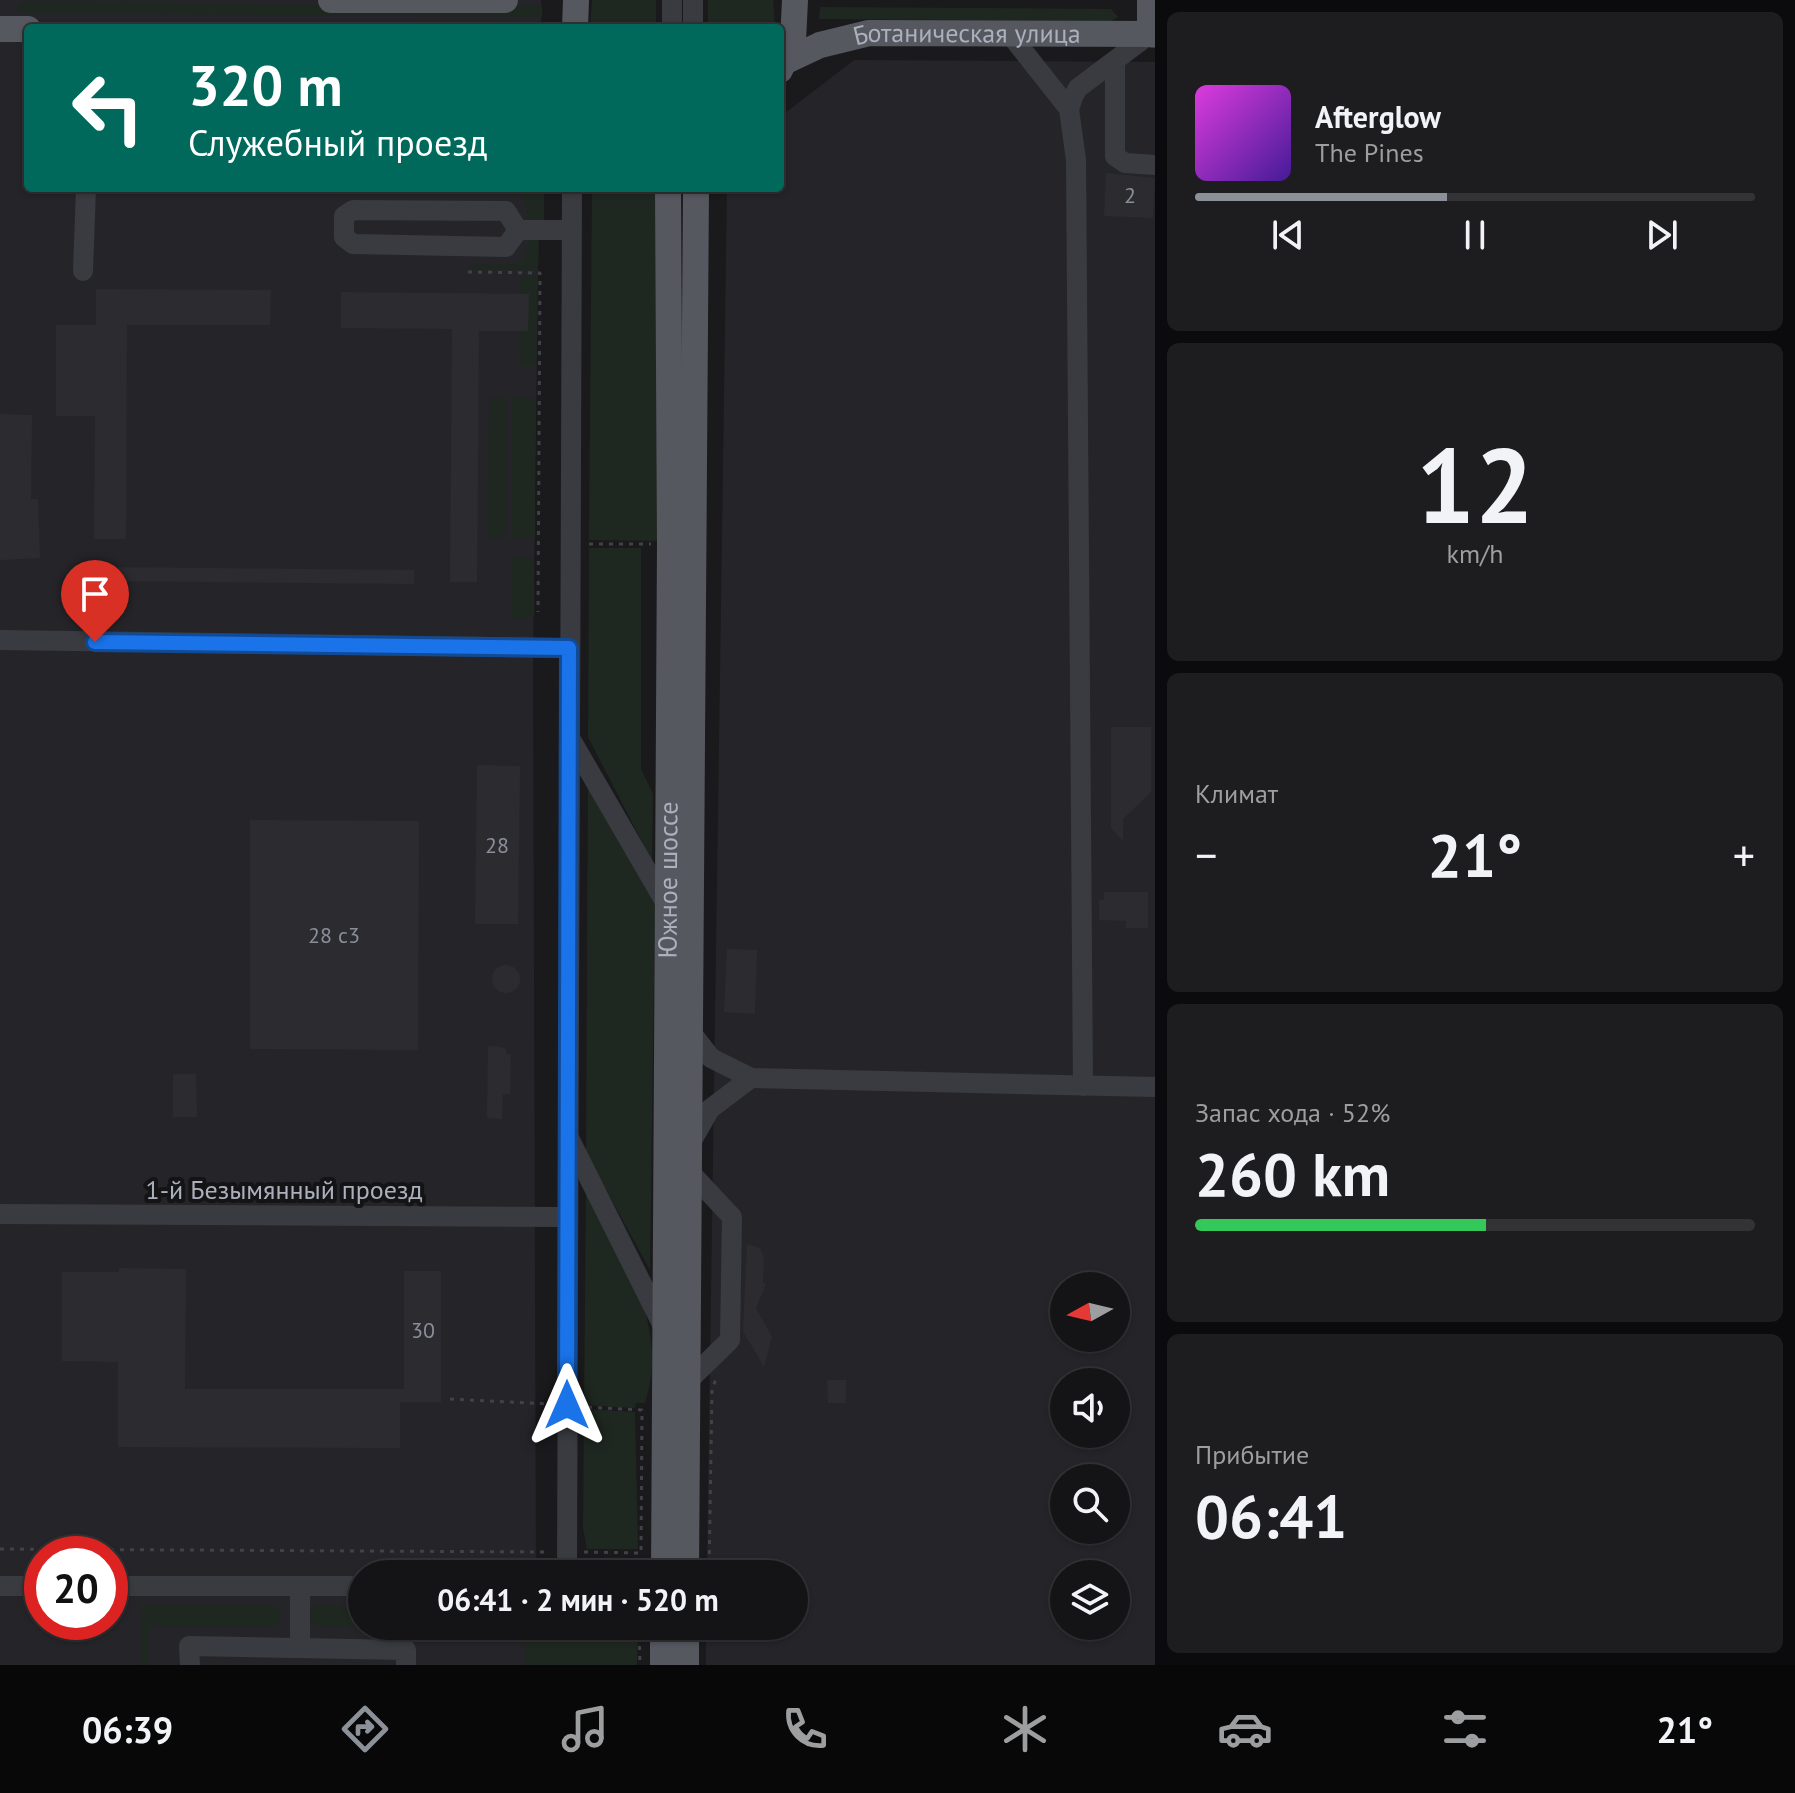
<!DOCTYPE html>
<html lang="ru">
<head>
<meta charset="utf-8">
<style>
	body { margin:0; font-family:"PT Sans",sans-serif; background:#1d1c1e; color:#f1f3f6; height:100vh; display:flex; flex-direction:column; font-size:30px; white-space:nowrap }
	* { box-sizing:border-box; margin:0 }
	p { font-size:26px; color:#9d9ea0 }
	.icon { flex:none; width:44px; height:44px; fill:none; stroke:currentColor; stroke-width:2; stroke-linecap:round; stroke-linejoin:round }
	.map { position:relative; flex:1; overflow:hidden }
	.side { display:flex; flex-direction:column; gap:12px; padding:12px; background:#0b0a0c; width:640px }
	.side>* { flex:none }
	.top-card { position:absolute; left:24px; top:24px; width:760px; height:168px; border-radius:8px; box-shadow:0 2px 6px #0004,0 0 0 2px #333234; background:#00695c; color:#fff; overflow:hidden }
	.needle { width:52px; rotate:262deg }
	.buttons { position:absolute; left:1050px; top:1272px; display:grid; gap:16px }
	.buttons a { display:grid; place-items:center; width:80px; height:80px; border-radius:50%; background:#141315; box-shadow:0 2px 6px #0004,0 0 0 2px #333234; font-size:40px }
	.speed { position:absolute; left:24px; top:1536px; display:flex; gap:16px; font-size:40px; font-weight:700; text-align:center }
	.speed>* { display:grid; place-content:center; width:104px; height:104px; border-radius:50%; background:#141315; box-shadow:0 2px 6px #0004,0 0 0 2px #333234; line-height:1 }
	.speed .limit { border:12px solid #d22; background:#fff; color:#111 }
	.pin { position:absolute; display:grid; place-items:center; width:68px; height:68px; color:#fff; margin:-82px -34px; border-radius:50% 50% 50% 0; rotate:-45deg; box-shadow:0 0 8px #0007 }
	.pin .icon { rotate:45deg }
	.me { position:absolute; width:88px; margin:-44px; rotate:0deg; stroke-linejoin:round; filter:drop-shadow(0 0 6px #0008) }
	.turn { display:flex; align-items:center; gap:28px; height:168px; padding:0 32px; font-size:36px }
	.turn .icon { width:104px; height:104px; stroke-width:2.5 }
	.turn b { display:block; font-size:56px; line-height:68px }
	.big { font-size:60px; font-weight:800; line-height:1.1 }
	.side .card { flex:1; display:flex; flex-direction:column; justify-content:center; gap:12px; min-width:0; padding:0 28px; border-radius:12px; background:#1d1c1e }
	.side .dial { align-items:center; gap:0 }
	.dial b { font-size:104px; line-height:1 }
	.song { display:flex; align-items:center; gap:24px }
	.cover { width:96px; height:96px; border-radius:12px; background:linear-gradient(135deg,hsl(300 70% 55%),hsl(260 70% 35%)) }
	.played { height:8px; border-radius:4px; background:linear-gradient(90deg,#8c9099 45%,#333234 45%) }
	.keys { display:flex; justify-content:space-around; direction:ltr }
	.heat { display:flex; justify-content:space-between; align-items:center; font-size:44px; direction:ltr }
	.charge { height:12px; border-radius:6px; background:linear-gradient(90deg,#34c759 52%,#333234 0) }
	.trip { position:absolute; left:348px; top:1560px; width:460px; height:80px; border-radius:40px; background:#141315; box-shadow:0 2px 6px #0004,0 0 0 2px #333234; font-weight:800; line-height:80px; text-align:center }
	.menu { display:flex; height:128px; justify-content:space-around; align-items:center; background:#080808; color:#9d9ea0 }
	.menu .icon { width:56px; height:56px }
	.menu .on { color:#8c9099 }
	.menu b { font-size:36px; color:#f1f3f6 }
	main { display:flex; flex:1; min-height:0 }
	.map>svg:first-child { display:block }
	.built { fill:#252529; fill-rule:evenodd }
	.green { fill:#1f2820 }
	.building { fill:#2c2c30 }
	.lines { fill:none; stroke-linecap:round; stroke-linejoin:round }
	.path { stroke:#404248; stroke-width:3; stroke-dasharray:4 6; stroke-linecap:butt }
	.minor { stroke:#3a3b41; stroke-width:20 }
	.major { stroke:#565860; stroke-width:26 }
	.route-casing { stroke:#114b97; stroke-width:20 }
	.route { stroke:#1a73e8; stroke-width:14 }
	.labels { text-anchor:middle; stroke-width:8; stroke-linejoin:round; paint-order:stroke }
	.number-label { font-size:22px; fill:#8a8e98 }
	.street-label { font-size:26px; fill:#abb0bc; stroke:#141417 }
</style>
</head>
<body>
<main>
<div class="map">
<svg width="1155" height="1665" viewBox="0 0 1155 1665">
	<rect width="100%" height="100%" fill="#1a191c"/>
	<g class="built">
		<path d="M0,0H541V28H28V188H539L533,660L536,1574H362V1626H536V1665H0ZM42,1554H110V1622H42Z"/>
		<path d="M854,60L1155,62V1665H706V1626H794V1574H707L727,188H780V117ZM1064,1286H1116V1338H1064ZM1064,1382H1116V1434H1064ZM1064,1478H1116V1530H1064ZM1064,1574H1116V1626H1064Z"/>
	</g>
	<g class="green">
		<polygon points="592,0 656,0 656,28 590,28"/>
		<polygon points="708,0 773,0 775,28 708,28"/>
		<polygon points="23,1 542,6 542,17 23,13 16,7"/>
		<polygon points="820,7 1111,9 1118,17 1111,21 819,19"/>
		<polygon points="335,188 544,188 544,222 528,217 523,194 335,192"/>
		<polygon points="592,188 660,188 657,541 589,540"/>
		<polygon points="539,233 538,270 469,269 469,265 524,264 525,246"/>
		<polygon points="521,275 537,275 536,366 519,366"/>
		<polygon points="489,398 506,398 506,538 488,538"/>
		<rect x="512" y="398" width="23" height="140"/>
		<polygon points="589,548 641,548 641,769 653,794 652,861 588,737"/>
		<polygon points="512,556 534,557 534,616 512,621"/>
		<polygon points="588,781 655,897 650,1270 586,1153"/>
		<path d="M586,1188C620,1256 671,1324 645,1403H636L635,1408L584,1405Z"/>
		<polygon points="584,1409 635,1412 638,1549 587,1549 583,1528"/>
		<polygon points="141,1605 277,1606 282,1617 274,1627 149,1626 148,1665 142,1665"/>
		<polygon points="314,1606 362,1606 362,1626 638,1626 637,1665 525,1665 524,1628 320,1627 307,1620 308,1608"/>
	</g>
	<g class="building">
		<polygon points="1106,173 1155,178 1153,218 1104,216"/>
		<polygon points="96,289 271,290 270,325 127,325 126,539 94,539 95,416 56,416 56,325 96,325"/>
		<polygon points="341,292 529,294 528,331 479,331 477,582 450,582 452,329 341,328"/>
		<polygon points="0,414 32,415 31,499 38,499 40,558 0,560"/>
		<polygon points="106,567 414,570 414,584 106,581"/>
		<polygon points="1111,727 1151,727 1151,792 1123,819 1123,841 1111,828"/>
		<polygon points="477,765 520,766 518,924 475,924"/>
		<polygon points="250,820 419,821 418,1050 250,1049"/>
		<polygon points="1104,892 1148,892 1148,928 1126,928 1126,921 1099,920 1099,900 1104,900"/>
		<polygon points="727,949 757,950 755,1014 724,1012"/>
		<circle cx="506" cy="979" r="14"/>
		<polygon points="488,1046 501,1047 506,1049 506,1054 511,1054 510,1094 503,1094 502,1119 487,1118"/>
		<polygon points="173,1074 196,1074 197,1117 173,1117"/>
		<polygon points="747,1244 760,1248 764,1257 763,1283 766,1284 756,1308 772,1337 764,1367 743,1331"/>
		<polygon points="119,1268 186,1269 185,1389 404,1389 404,1271 441,1271 441,1402 400,1402 400,1448 118,1447 118,1362 62,1361 62,1272 119,1272"/>
		<polygon points="827,1380 846,1380 846,1403 828,1403"/>
	</g>
	<g class="lines">
		<g class="path">
			<polyline points="468,272 540,273 538,612"/>
			<polyline points="589,544 651,544"/>
			<polyline points="450,1399 550,1404"/>
			<polyline points="0,1549 548,1552"/>
			<polyline points="584,1552 641,1553 642,1410 585,1407"/>
			<polyline points="709,1574 712,1390 716,1379"/>
			<polyline points="639,1626 640,1665"/>
			<polyline points="709,1641 709,1626"/>
		</g>
		<g class="minor">
			<polyline points="672,28 672,0"/>
			<polyline points="693,28 693,0"/>
			<polyline points="1009,33 1069,109"/>
			<polyline points="1115,61 1115,156 1125,163 1155,165"/>
			<polyline points="518,230 506,211 353,210 344,216 344,237 353,244 506,247 518,230 571,230"/>
			<polyline points="83,271 86,188"/>
			<polyline points="0,640 569,648"/>
			<polyline points="570,738 668,907"/>
			<polyline points="690,1031 711,1058 751,1078 1155,1087"/>
			<polyline points="1083,1086 1076,160 1069,109 1073,97 1078,88 1150,34 1153,38"/>
			<polyline points="569,1138 664,1328"/>
			<polyline points="690,1144 710,1109 751,1078"/>
			<polyline points="0,1214 567,1217"/>
			<polyline points="687,1382 730,1340 732,1217 689,1171"/>
			<polyline points="567,1574 572,188"/>
			<polyline points="0,1586 42,1586"/>
			<polyline points="110,1586 362,1586"/>
			<polyline points="300,1647 300,1587"/>
			<polyline points="190,1665 189,1646 406,1650 406,1665"/>
		</g>
		<g class="major">
			<polyline points="331,0 505,0"/>
			<polyline points="575,28 576,0"/>
			<polyline points="0,29 28,29"/>
			<polyline points="1150,34 1150,0"/>
			<path id="s1" d="M786,61L820,45L869,33L1155,34"/>
			<polyline points="780,70 793,41 795,0"/>
			<path id="s2" d="M664,1574L670,545L668,188"/>
			<polyline points="686,1574 696,188"/>
			<polyline points="663,1665 663,1626"/>
			<polyline points="686,1665 686,1626"/>
		</g>
	</g>
	<g class="lines">
		<g class="route-casing">
			<polyline id="route" points="95,642 569,648 567,1405"/>
		</g>
		<use href="#route" class="route"/>
	</g>
	<g class="labels">
		<g class="number-label">
			<text x="1130" y="203">2</text>
			<text x="497" y="853">28</text>
			<text x="334" y="943">28 с3</text>
			<text x="423" y="1338">30</text>
		</g>
		<g class="street-label">
			<text dy="9" stroke="none"><textPath href="#s1" startOffset="186">Ботаническая улица</textPath></text>
			<text dy="9" stroke="none"><textPath href="#s2" startOffset="694">Южное шоссе</textPath></text>
			<text x="284" y="1199">1-й Безымянный проезд</text>
		</g>
	</g>
</svg>
<div class="buttons">
<a><svg class="needle" viewBox="-14 -14 28 28"><path d="M0-13l5 13h-10z" fill="#e53935"/><path d="M0 13l5-13h-10z" fill="#9d9ea0"/></svg></a>
<a><svg class="icon" aria-label="sound" viewBox="0 0 24 24"><path d="M4 9h4l5-4v14l-5-4H4zM17 9q2 3 0 6"/></svg></a>
<a><svg class="icon" aria-label="search" viewBox="0 0 24 24"><circle cx="10" cy="10" r="6"/><path d="M15 15l6 6"/></svg></a>
<a><svg class="icon" aria-label="layers" viewBox="0 0 24 24"><path d="M12 4l9 5-9 5-9-5zM3 14l9 5 9-5"/></svg></a>
</div>
<div class="speed"><div class="limit">20</div></div>
<div class="pin" style="left:95px;top:642px;background:#d93025"><svg class="icon" aria-label="arrive" viewBox="0 0 24 24"><path d="M6 21V4h12l-3 4 3 4H6"/></svg></div>
<svg class="me" style="left:567px;top:1405px" viewBox="-20 -20 40 40"><path d="M0-17L14 15 0 8-14 15z" fill="#1a73e8" stroke="#fff" stroke-width="4"/></svg>
<div class="trip">06:41 · 2 мин · 520 m</div>
<div class="top-card">
<div class="turn"><svg class="icon" aria-label="left" viewBox="0 0 24 24"><path d="M17 20v-9H6M10 6l-5 5 5 5"/></svg><div><b>320 m</b>Служебный проезд</div></div>
</div>
</div>
<section class="side">
<div class="card">
<div class="song"><i class="cover"></i><div><b>Afterglow</b><p>The Pines</p></div></div>
<div class="played"></div>
<div class="keys"><svg class="icon" aria-label="previous" viewBox="0 0 24 24"><path d="M18 5L8 12l10 7zM5 5v14"/></svg><svg class="icon" aria-label="pause" viewBox="0 0 24 24"><path d="M8 5v14M16 5v14"/></svg><svg class="icon" aria-label="next" viewBox="0 0 24 24"><path d="M6 5l10 7-10 7zM19 5v14"/></svg></div>
</div>
<div class="card dial"><b>12</b><p>km/h</p></div>
<div class="card"><p>Климат</p>
<div class="heat"><a>−</a><b class="big">21°</b><a>+</a></div>
</div>
<div class="card"><p>Запас хода · 52%</p><b class="big">260 km</b><div class="charge"></div></div>
<div class="card"><p>Прибытие</p><b class="big">06:41</b></div>
</section>
</main>
<nav class="menu">
<b>06:39</b>
<svg class="icon on" aria-label="directions" viewBox="0 0 24 24"><path d="M12 3l9 9-9 9-9-9zM9 14v-3h6M13 9l2 2-2 2"/></svg>
<svg class="icon" aria-label="music" viewBox="0 0 24 24"><path d="M9 18V5l10-2v13"/><circle cx="6" cy="18" r="3"/><circle cx="16" cy="16" r="3"/></svg>
<svg class="icon" aria-label="phone" viewBox="0 0 24 24"><path d="M5 4h4l2 5-3 2q2 4 5 5l2-3 5 2v4C11 20 4 13 5 4z"/></svg>
<svg class="icon" aria-label="climate" viewBox="0 0 24 24"><path d="M12 3v18M4 7l16 10M4 17L20 7"/></svg>
<svg class="icon" aria-label="car" viewBox="0 0 24 24"><path d="M5 17H2v-5l4-1 3-4h7l3 4 3 1v5h-3M9 17h6M6 11h13"/><circle cx="7" cy="17" r="2"/><circle cx="17" cy="17" r="2"/></svg>
<svg class="icon" aria-label="filters" viewBox="0 0 24 24"><path d="M4 7h16M4 17h16"/><circle cx="9" cy="7" r="2"/><circle cx="15" cy="17" r="2"/></svg>
<b>21°</b>
</nav>
</body>
</html>
